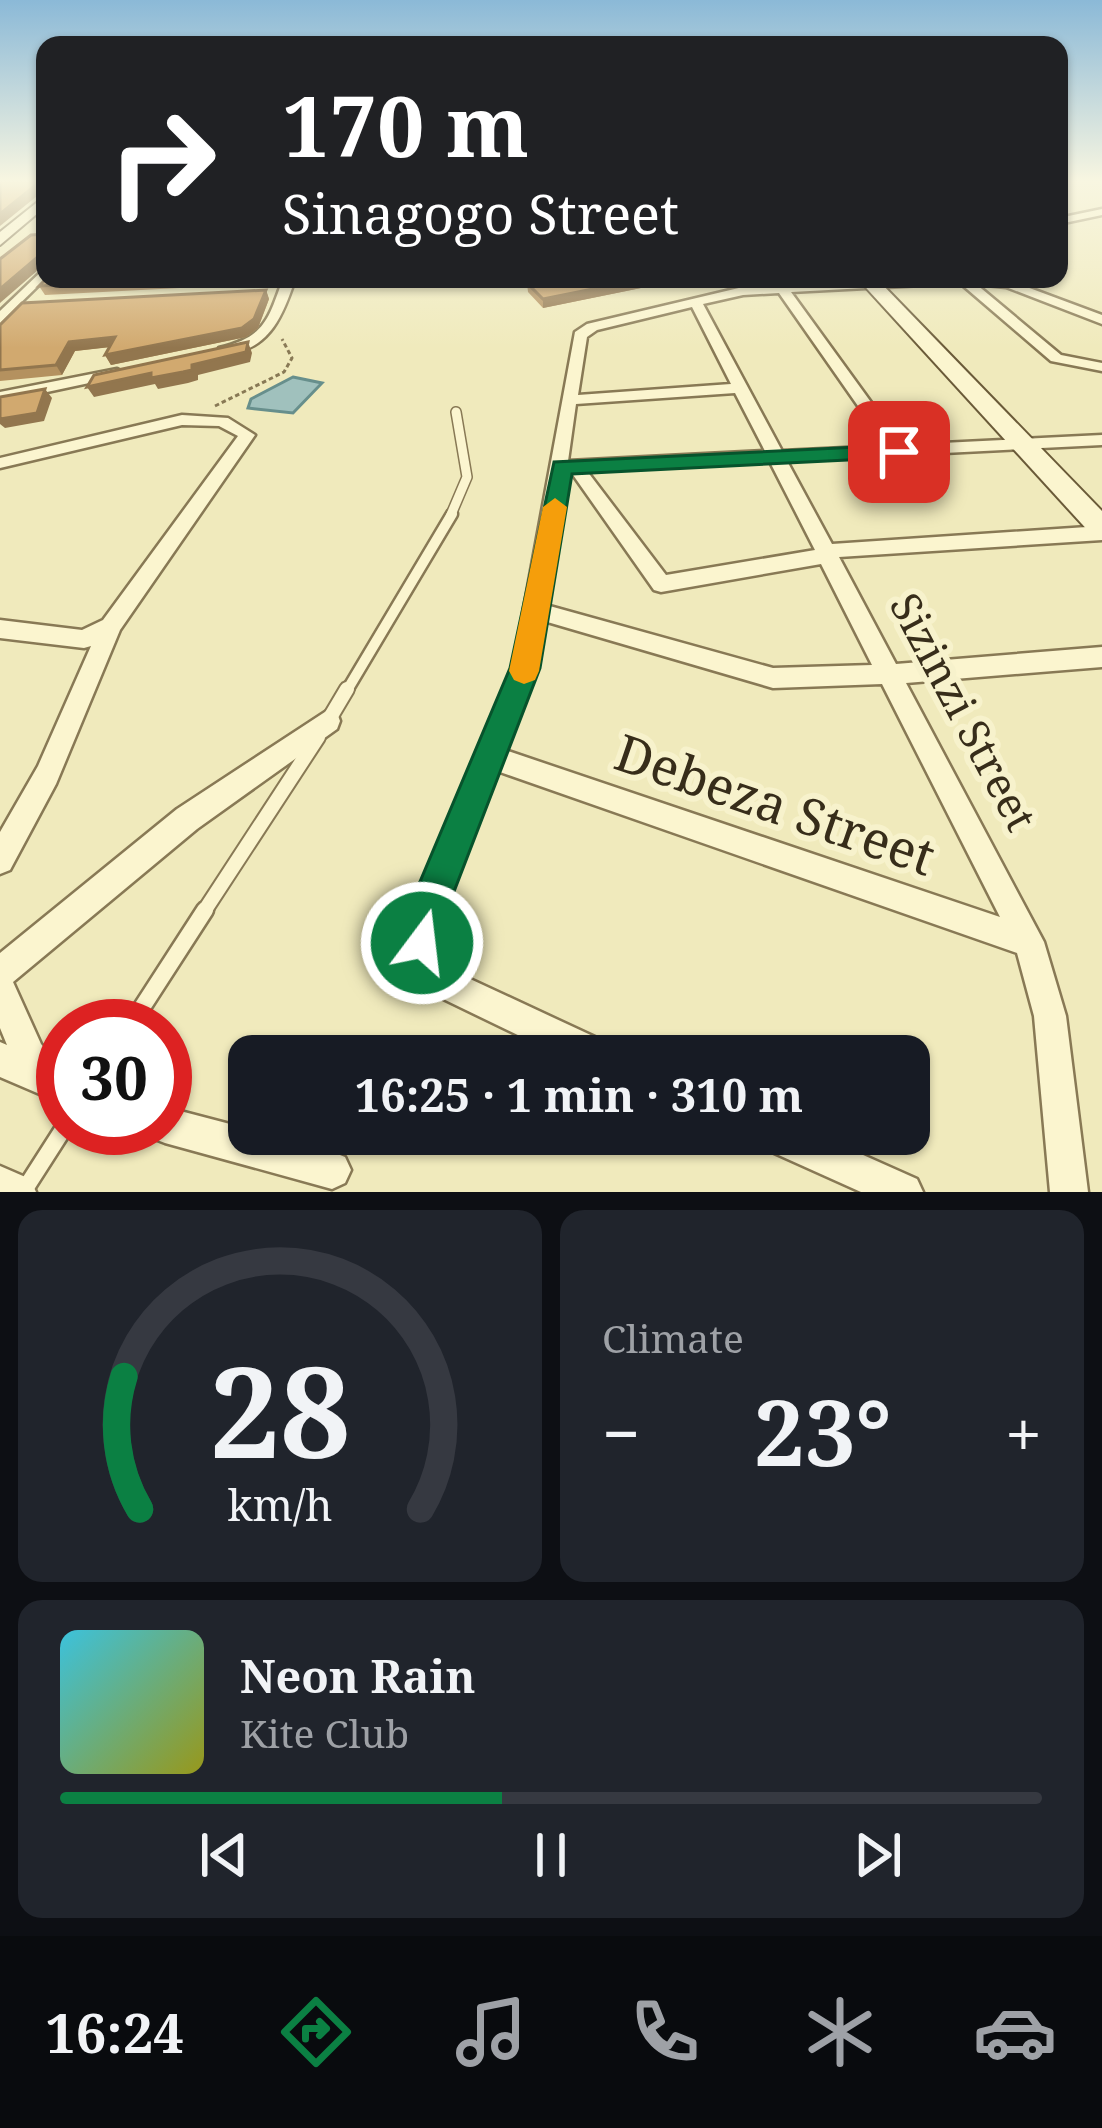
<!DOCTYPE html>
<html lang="en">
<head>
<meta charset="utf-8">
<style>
	body { margin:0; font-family:"Noto Serif",serif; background:#20242c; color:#f1f3f6; height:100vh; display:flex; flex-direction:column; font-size:45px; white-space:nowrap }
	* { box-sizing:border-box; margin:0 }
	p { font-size:39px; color:#9ea1a6 }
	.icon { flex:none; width:66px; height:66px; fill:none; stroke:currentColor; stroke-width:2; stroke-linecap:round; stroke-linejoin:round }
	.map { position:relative; height:1192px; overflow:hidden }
	.details { display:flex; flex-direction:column; gap:18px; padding:18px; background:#0d0f14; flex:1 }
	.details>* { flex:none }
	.guide { position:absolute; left:36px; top:36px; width:1032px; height:252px; border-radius:24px; box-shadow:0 3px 9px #0004; background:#202124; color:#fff; overflow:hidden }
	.speed { position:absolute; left:36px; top:999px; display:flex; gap:24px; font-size:60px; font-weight:700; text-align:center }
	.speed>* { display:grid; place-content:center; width:156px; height:156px; border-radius:50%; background:#171b24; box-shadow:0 3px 9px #0004; line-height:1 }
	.speed .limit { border:18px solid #d22; background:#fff; color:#111 }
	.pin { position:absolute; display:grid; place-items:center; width:102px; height:102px; color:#fff; margin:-51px; border-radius:24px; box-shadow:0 6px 18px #0006 }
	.me { position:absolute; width:132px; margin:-66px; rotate:15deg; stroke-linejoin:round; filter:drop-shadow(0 0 9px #0008) }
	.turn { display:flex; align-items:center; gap:42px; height:252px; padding:0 48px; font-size:54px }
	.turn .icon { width:156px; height:156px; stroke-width:2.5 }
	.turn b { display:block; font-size:84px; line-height:102px }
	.big { font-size:90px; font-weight:700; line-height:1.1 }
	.details .card { flex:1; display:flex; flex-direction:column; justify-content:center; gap:18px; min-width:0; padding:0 42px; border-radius:24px; background:#20242c }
	.details .dial { align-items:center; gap:0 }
	.dial svg { height:312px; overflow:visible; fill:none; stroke:#363941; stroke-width:7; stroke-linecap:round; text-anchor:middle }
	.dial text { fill:#f1f3f6; stroke:none }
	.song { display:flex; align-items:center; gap:36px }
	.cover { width:144px; height:144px; border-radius:18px; background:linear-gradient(135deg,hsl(190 70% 55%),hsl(60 70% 35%)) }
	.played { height:12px; border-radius:6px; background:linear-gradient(90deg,#0b8043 45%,#363941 45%) }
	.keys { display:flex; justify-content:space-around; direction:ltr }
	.heat { display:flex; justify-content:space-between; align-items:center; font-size:66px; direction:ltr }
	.details .tiles { flex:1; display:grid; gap:18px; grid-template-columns:1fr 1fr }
	.card:last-child { grid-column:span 2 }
	.trip { position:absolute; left:228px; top:1035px; width:702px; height:120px; border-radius:24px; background:#171b24; box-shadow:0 3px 9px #0004; font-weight:700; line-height:120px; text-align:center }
	.dock { display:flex; height:192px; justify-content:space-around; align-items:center; background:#090b0e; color:#9ea1a6 }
	.dock .icon { width:84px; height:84px }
	.dock .on { color:#0b8043 }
	.dock b { font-size:54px; color:#f1f3f6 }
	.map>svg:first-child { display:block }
	.water { fill:#a0c1bd; stroke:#678f8c; stroke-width:3 }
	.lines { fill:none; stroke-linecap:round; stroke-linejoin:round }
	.lane-far3-casing { stroke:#887955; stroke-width:12 }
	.lane-far2-casing { stroke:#887955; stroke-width:15 }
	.lane-far1-casing { stroke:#887955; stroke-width:18 }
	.lane-casing { stroke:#887955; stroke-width:21 }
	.street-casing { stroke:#887955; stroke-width:5 }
	.secondary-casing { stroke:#6a5a38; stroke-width:4 }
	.path { stroke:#887955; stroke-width:3; stroke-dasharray:4.5 3; stroke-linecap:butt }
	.lane-far3 { stroke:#fbf5cf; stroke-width:9 }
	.lane-far2 { stroke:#fbf5cf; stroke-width:10 }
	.lane-far1 { stroke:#fbf5cf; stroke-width:14 }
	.lane { stroke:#fbf5cf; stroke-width:16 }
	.street { fill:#fbf5cf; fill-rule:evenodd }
	.secondary { fill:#fbf5cf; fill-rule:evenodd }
	.wall { fill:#b4915f }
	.shaded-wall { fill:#92764e }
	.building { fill:#d1a96f; stroke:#92764e; stroke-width:3 }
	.route { fill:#0b8043; stroke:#07532c; stroke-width:3 }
	.slow { fill:#f59e0b }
	.labels { text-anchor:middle; stroke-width:12; stroke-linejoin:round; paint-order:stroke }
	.street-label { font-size:42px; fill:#372d1a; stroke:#f7f2cc }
	.near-street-label { font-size:51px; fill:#372d1a; stroke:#f7f2cc }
</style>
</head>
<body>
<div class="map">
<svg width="1102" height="1192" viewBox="0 0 1102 1192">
	<rect width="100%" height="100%" fill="#f0eabc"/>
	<polygon class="water" points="293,377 322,383 293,413 248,408 251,399"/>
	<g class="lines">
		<g class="lane-far3-casing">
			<polyline id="lane-far3" points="450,517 467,477 456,412"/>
		</g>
		<g class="lane-far2-casing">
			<polyline id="lane-far2" points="346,692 452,514"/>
		</g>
		<g class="lane-far1-casing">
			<g id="lane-far1">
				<polyline points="328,721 347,689"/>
				<polyline points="203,913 318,737"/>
			</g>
		</g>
		<g class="lane-casing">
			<g id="lane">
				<polyline points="130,1026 205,910"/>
				<polyline points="23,1192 64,1128"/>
			</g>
		</g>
		<g class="street-casing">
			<g id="street">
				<polygon points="1102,209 1102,215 1059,224 1059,218"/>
				<polygon points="45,268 45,279 0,323 0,311"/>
				<path d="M283,279H295C282,319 267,354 219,354V348C265,337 268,320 283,279Z"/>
				<path d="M896,279L1008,280L1102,315V324L1006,287L976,284L1061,355L1102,363V371L1051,361L960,283L791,292L902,445L1102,435V445L787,461L832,544L1102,526V540L839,557L896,664L1102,647V667L906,683L1044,942L1066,1016L1088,1192H1050L1034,1016L1017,953L497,771L441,915L442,951L455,972L610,1044L615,1056H561L433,994L411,951V915L513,668L575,332L587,324L743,287ZM779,293L886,446L782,451L703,304L743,295ZM692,307L731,384L578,395L587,337L597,330ZM735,393L765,451L568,461L576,404ZM770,462L815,550L666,575L587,471ZM566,472H571L654,590L661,592L821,564L872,665L773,668L546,605ZM544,621L773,688L882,684L1000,917L505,750L537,668Z"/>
				<polygon points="117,369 124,373 122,376 0,402 0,392"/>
				<polygon points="182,415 228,418 255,435 120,630 56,784 10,870 0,874 0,832 38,766 91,646 84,648 0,638 0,620 82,630 103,620 238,436 219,426 182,425 0,468 0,458"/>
				<polygon points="328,710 337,713 340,721 337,729 197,829 13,982 41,1044 63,1069 63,1104 0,1077 0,1042 7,1045 0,1028 0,953 177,809"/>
				<path d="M165,1107L249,1129V1134C281,1134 316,1145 345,1157L351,1170L345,1183L332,1189L165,1143L152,1138L148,1128H165Z"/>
				<polygon points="756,1134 816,1134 917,1179 923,1192 861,1192 761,1147"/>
				<polygon points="0,1166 30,1179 36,1192 0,1192"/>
			</g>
		</g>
		<g class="secondary-casing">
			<g id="secondary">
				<polygon points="45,196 45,207 0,245 0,232"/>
				<polygon points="858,279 877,279 1102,511 1102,538 1092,535"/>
			</g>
		</g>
		<polyline class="path" points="215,406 284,372 292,358 282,339"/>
		<use href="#lane-far3" class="lane-far3"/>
		<use href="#lane-far2" class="lane-far2"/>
		<use href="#lane-far1" class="lane-far1"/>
		<use href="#lane" class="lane"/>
		<use href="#street" class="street"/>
		<use href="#secondary" class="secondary"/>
	</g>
	<g class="wall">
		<polygon points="46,279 275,279 274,283 45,295 39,286"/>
		<polygon points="536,279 685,279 543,308 528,292 527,283 538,281"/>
		<polygon points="266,290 269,299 258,328 246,337 111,365 105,355 109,347 75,351 62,375 0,381 0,325"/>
	</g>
	<g class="shaded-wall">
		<polygon points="37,184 42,192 0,226 0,214"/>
		<polygon points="40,255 45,264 0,303 0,289"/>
		<polygon points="643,279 685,279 543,308 543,299"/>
		<polygon points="266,290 269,299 258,328 246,337 111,365 105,355"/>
		<polygon points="115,337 120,346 75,351 62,375 56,365 69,342"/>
		<polygon points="248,342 252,353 250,362 198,375 198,380 188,383 158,389 155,384 94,397 87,387 192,365"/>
		<polygon points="45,389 52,398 44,421 5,428 0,424 0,415"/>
	</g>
	<g class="building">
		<polygon points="0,181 45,181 45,184 37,184 0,214"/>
		<polygon points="45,234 45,272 40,255 0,289 0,259 31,235"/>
		<polygon points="46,279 175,279 39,286"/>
		<polygon points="544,279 643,279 543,299 527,283"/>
		<polygon points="266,290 254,319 242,328 105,355 115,337 69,342 56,365 0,370 0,325 22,303"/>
		<polygon points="248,342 246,352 192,365 192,370 183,372 151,378 151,373 87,387 94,375"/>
		<polygon points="45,389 37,413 0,419 0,397"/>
	</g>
	<linearGradient id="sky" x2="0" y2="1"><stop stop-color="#8bb9d7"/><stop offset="0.52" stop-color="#f8f6e1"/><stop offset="1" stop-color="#f8f6e1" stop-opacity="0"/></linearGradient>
	<rect width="1102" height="348" fill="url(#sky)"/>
	<polygon class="route" points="899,445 907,447 907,457 572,474 540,668 445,915 437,957 422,963 408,957 402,943 406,915 510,668 554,462"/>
	<polygon class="slow" points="555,498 567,507 539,671 535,680 524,684 514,680 509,671 543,507"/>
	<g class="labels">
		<g class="street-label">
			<text transform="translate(963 712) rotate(62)" y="15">Sizinzi Street</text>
		</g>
		<g class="near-street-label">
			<text transform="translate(775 805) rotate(19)" y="18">Debeza Street</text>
		</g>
	</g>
</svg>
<div class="speed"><div class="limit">30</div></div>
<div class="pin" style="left:899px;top:452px;background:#d93025"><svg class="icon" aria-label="arrive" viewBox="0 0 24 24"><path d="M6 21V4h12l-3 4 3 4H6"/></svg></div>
<svg class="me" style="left:422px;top:943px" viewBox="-20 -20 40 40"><circle r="17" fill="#0b8043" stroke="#fff" stroke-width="3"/><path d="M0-11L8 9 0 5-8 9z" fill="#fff"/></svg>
<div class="trip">16:25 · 1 min · 310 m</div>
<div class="guide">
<div class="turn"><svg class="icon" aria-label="right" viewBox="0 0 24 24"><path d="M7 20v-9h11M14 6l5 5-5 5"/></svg><div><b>170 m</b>Sinagogo Street</div></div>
</div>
</div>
<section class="details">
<div class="tiles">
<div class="card dial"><svg viewBox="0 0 100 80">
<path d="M14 69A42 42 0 1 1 86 69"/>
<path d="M14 69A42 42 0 0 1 10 35" stroke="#0b8043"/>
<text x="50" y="56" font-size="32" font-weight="700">28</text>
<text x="50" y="72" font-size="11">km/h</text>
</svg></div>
<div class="card"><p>Climate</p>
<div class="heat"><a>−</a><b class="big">23°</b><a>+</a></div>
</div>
<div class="card">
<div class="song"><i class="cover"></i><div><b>Neon Rain</b><p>Kite Club</p></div></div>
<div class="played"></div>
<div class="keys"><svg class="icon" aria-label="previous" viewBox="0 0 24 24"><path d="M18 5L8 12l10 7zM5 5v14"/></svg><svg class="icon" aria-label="pause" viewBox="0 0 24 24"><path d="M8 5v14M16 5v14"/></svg><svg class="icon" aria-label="next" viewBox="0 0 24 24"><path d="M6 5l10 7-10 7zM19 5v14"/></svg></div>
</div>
</div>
</section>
<nav class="dock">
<b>16:24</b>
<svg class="icon on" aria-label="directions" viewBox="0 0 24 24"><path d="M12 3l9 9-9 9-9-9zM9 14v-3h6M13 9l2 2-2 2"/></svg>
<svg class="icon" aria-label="music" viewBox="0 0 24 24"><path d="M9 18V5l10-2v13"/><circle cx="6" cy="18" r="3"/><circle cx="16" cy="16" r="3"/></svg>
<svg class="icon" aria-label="phone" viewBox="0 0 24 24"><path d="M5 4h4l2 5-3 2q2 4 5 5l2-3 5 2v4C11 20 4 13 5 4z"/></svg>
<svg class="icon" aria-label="climate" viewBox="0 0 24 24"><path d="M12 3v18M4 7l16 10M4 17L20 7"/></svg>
<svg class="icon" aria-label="car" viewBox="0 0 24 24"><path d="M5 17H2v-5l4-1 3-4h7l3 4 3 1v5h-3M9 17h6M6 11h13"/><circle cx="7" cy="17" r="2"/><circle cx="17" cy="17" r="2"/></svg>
</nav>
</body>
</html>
